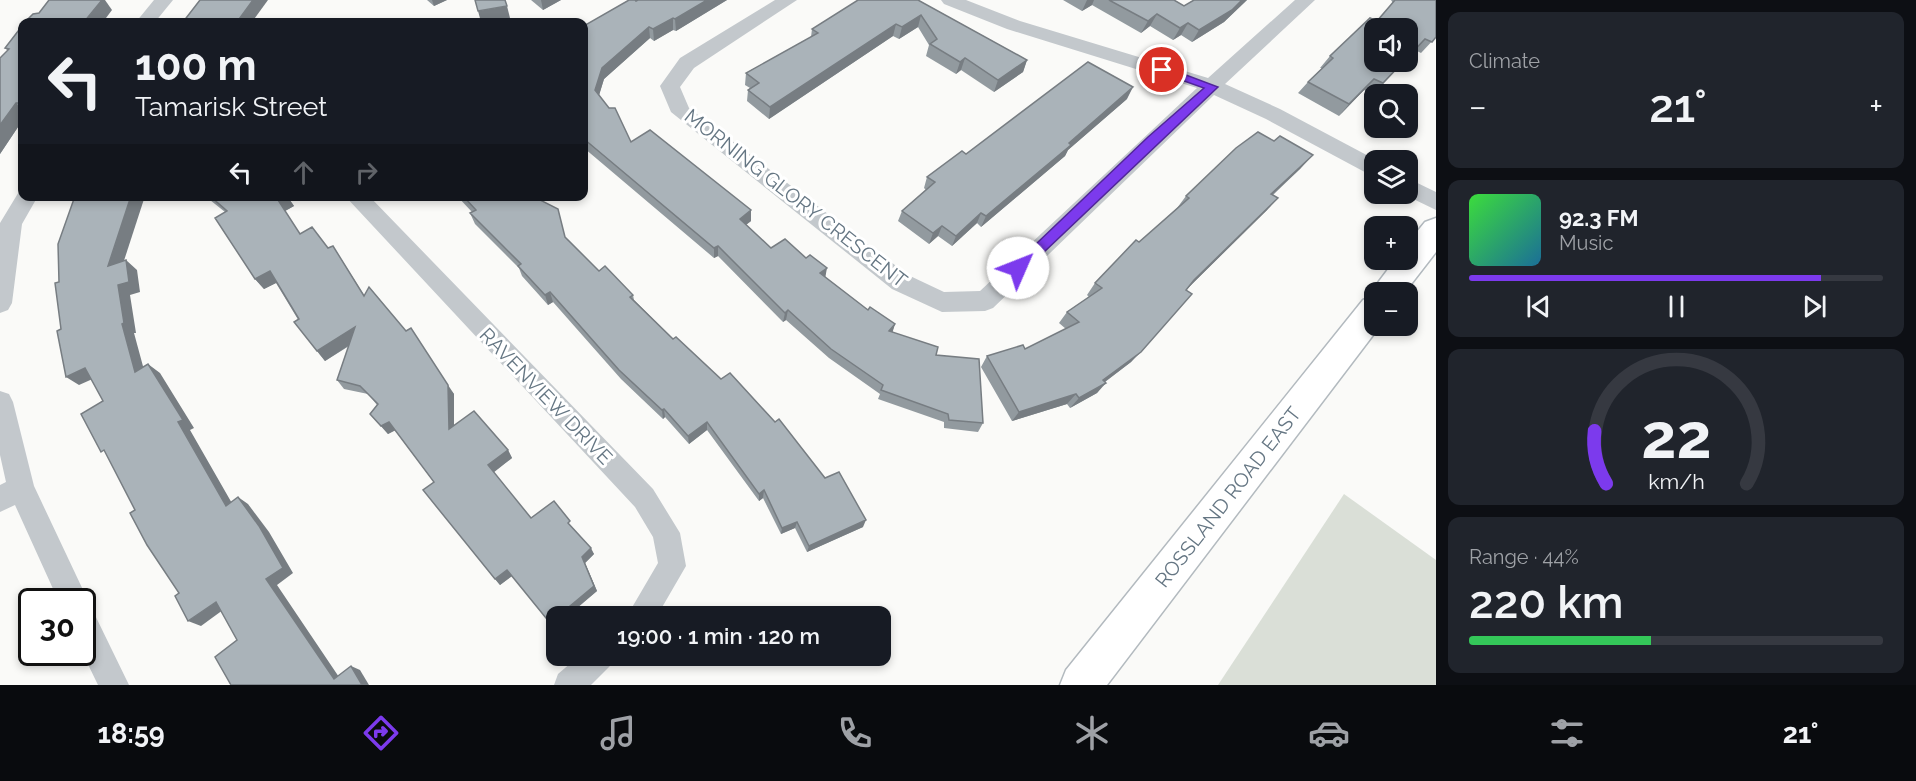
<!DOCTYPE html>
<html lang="en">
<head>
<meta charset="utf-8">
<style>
	body { margin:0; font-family:Raleway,sans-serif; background:#20242c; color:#f1f3f6; height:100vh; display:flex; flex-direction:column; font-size:22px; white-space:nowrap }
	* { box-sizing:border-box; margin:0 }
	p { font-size:20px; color:#9ea1a6 }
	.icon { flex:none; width:33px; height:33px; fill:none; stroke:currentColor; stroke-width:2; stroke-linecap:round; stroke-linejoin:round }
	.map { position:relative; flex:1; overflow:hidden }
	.drawer { display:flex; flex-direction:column; gap:12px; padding:12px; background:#0d0f14; width:480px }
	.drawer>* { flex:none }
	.top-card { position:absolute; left:18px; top:18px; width:570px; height:183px; border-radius:12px; box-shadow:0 3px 9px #0003; background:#171b24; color:#f1f3f6; overflow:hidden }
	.buttons { position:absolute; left:1364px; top:18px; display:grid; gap:12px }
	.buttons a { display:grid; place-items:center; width:54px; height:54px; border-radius:12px; background:#171b24; box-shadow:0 3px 9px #0003; font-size:30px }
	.speed { position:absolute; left:18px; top:588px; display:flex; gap:12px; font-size:30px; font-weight:700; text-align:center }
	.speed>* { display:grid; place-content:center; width:78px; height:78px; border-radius:50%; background:#171b24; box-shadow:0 3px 9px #0003; line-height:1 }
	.speed .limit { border:3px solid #111; border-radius:9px; background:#fff; color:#111 }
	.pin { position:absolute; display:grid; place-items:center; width:51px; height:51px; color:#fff; margin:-26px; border:3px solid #fff; border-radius:50%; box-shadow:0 2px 6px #0007 }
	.me { position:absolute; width:66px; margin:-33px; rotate:46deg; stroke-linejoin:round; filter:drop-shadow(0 0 4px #0008) }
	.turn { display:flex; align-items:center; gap:21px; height:126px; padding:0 18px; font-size:27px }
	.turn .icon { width:78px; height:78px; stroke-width:2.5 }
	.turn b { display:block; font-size:42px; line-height:51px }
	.lanes { display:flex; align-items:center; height:57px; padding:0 18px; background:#0003; justify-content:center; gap:30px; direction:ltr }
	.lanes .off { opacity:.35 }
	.big { font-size:45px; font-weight:600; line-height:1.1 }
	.drawer .tile { flex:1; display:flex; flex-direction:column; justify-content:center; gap:9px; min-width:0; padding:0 21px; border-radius:12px; background:#20242c }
	.drawer .dial { align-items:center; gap:0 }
	.dial svg { height:156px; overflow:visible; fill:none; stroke:#363941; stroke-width:7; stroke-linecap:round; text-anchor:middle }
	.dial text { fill:#f1f3f6; stroke:none }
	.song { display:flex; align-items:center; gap:18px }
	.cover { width:72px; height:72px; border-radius:9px; background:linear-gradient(135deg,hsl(120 70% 55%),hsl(200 70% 35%)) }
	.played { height:6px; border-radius:3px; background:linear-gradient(90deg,#7c3aed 85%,#363941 85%) }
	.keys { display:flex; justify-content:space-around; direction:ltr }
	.heat { display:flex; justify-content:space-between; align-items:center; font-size:33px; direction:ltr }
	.charge { height:9px; border-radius:4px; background:linear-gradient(90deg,#34c759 44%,#363941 0) }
	.trip { position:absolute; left:546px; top:606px; width:345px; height:60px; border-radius:12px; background:#171b24; box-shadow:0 3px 9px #0003; font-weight:600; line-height:60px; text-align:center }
	.tabs { display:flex; height:96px; justify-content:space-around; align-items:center; background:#090b0e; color:#9ea1a6 }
	.tabs .icon { width:42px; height:42px }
	.tabs .current { color:#7c3aed }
	.tabs b { font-size:27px; color:#f1f3f6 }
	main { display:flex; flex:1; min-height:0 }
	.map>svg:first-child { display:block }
	.green { fill:#dadfd7 }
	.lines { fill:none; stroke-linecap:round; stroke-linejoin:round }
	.secondary-casing { stroke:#b3babf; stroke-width:3 }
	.minor { fill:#c3c8cc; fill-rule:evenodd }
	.secondary { fill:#fff; fill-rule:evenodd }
	.wall { fill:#929a9f }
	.shaded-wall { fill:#777d82 }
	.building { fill:#aab3b9; stroke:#777d82; stroke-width:1.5 }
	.route { fill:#7c3aed; stroke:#51269a; stroke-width:1.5 }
	.labels { text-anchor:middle; stroke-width:6; stroke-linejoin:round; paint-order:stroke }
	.street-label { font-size:20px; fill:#657683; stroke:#fff }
</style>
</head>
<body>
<main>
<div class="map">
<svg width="1436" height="685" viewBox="0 0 1436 685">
	<rect width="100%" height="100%" fill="#fafaf8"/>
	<polygon class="green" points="1344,494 1436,560 1436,685 1218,685"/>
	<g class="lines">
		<g class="secondary-casing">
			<polygon id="secondary" points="1436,218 1436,252 1405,292 1374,292 1374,326 1380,326 1107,685 1060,685 1066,670 1363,300 1373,296 1371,292 1395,260 1407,260 1407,244 1425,222"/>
		</g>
		<g class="minor">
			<polygon points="154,0 173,0 155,22 136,22"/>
			<polygon points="775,0 797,0 694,68 680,87 689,108 908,275 944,292 980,291 1197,88 1007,29 944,4 941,0 966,0 1020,21 1208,78 1295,0 1315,0 1225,84 1280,109 1376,160 1374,177 1266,119 1214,95 993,308 985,311 942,312 892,289 671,112 660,86 680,58"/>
			<polygon points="1407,178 1436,192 1436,210 1403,194 1407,194"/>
			<polygon points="20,190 22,190 22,196 38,196 22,224 12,303 8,310 0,313 0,223"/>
			<polygon points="345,196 369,196 653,489 680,533 686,566 657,616 627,616 658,563 653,537 635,507"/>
			<polygon points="0,391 9,394 13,402 34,486 84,592 88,602 87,606 92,609 129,685 98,685 82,652 82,602 59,602 15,505 0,512 0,485 6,482 0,455"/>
			<polygon points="579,656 615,656 610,666 591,685 554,685 558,674"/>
		</g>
		<use href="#secondary" class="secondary"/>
	</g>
	<g class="wall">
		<polygon points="427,0 447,0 434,6"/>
		<polygon points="531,0 561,0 543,10"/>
		<polygon points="638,0 727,0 676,31 673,30 654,41 650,38 604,79 599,95 631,142 751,221 746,225 771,248 825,277 868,310 895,324 892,332 936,355 983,423 978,432 944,428 944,422 878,399 880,394 829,358 786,320 783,322 718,256 714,258 584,148 584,27"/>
		<polygon points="918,0 1027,60 1023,72 994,92 961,70 956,74 926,56 929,45 918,27 899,39 893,36 769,119 747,101 748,90 750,88 745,85 746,73 811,37 812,29"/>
		<polygon points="1063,0 1174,0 1184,6 1194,0 1247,0 1224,22 1192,42 1181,35 1173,40 1150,26 1141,33 1092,5 1082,11"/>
		<polygon points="1391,0 1436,0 1436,37 1421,53 1415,50 1407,58 1407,28 1374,62 1404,62 1372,95 1364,90 1339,116 1298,93 1308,82 1322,68 1320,68 1330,56 1377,21 1393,3"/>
		<polygon points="22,26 22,121 0,154 7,50 5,48"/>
		<polygon points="1127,99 1068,150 1065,156 981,227 977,223 952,246 938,236 929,244 898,221 902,211 926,190 924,188 927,177 966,154"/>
		<polygon points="1301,168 1273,195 1267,210 1189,287 1131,362 1105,382 1097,393 1070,408 1067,404 1012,421 981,367 987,356 1025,349 1066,329 1059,323 1067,312 1089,297 1087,295 1095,283 1177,208 1186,196"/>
		<polygon points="205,196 287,196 294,206 285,211 300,234 328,248 333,246 364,295 454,394 454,425 508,450 512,458 493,472 531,518 573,528 594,554 585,563 597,591 554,628 512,576 500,585 495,579 434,482 395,430 388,434 370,414 377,405 368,394 344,389 337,380 349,346 325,361 317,351 276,283 264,289 255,279 225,212"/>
		<polygon points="457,196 537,196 565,237 599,271 633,295 634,300 863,527 807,552 795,528 781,534 763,498 759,501 707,430 689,444 665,417 663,419 621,379 553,302 548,305 522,276 519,268 475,224 470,213 472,212"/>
	</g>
	<g class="shaded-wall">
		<polygon points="102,0 105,0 112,10 103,22 84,22"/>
		<polygon points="253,0 268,0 252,22 237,22"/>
		<polygon points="432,0 447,0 434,6"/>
		<polygon points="541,0 561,0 543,10"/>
		<polygon points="707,0 727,0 676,31 675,19"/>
		<polygon points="1087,0 1094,0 1092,5 1082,11"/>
		<polygon points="1242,0 1247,0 1224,22 1192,42 1199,30"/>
		<polygon points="507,6 510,18 481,22 478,11"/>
		<polygon points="1157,14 1150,26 1141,33 1148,21"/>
		<polygon points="921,15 918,27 899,39 902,27"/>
		<polygon points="673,18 673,30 654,41 653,29"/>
		<polygon points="1188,23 1181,35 1173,40 1180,28"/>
		<polygon points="896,24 893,36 769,119 770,107"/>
		<polygon points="649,27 650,38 604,79 597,102 595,90 602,68"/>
		<polygon points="965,58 961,70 956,74 960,62"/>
		<polygon points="1027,60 1023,72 994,92 998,80"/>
		<polygon points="1374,79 1364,90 1339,116 1349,104"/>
		<polygon points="1133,87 1127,99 1068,150 1065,156 981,227 986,216"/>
		<polygon points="16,103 22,110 22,121 0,154 0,125"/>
		<polygon points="1313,155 1301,168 1260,206 1271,194"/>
		<polygon points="131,196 145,196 119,276 108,266"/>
		<polygon points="284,196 287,196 294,206 285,211 278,200"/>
		<polygon points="1278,198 1267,210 1184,292 1194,280"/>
		<polygon points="751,210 751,221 739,230 740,219"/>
		<polygon points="981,213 977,223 952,246 956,236"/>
		<polygon points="942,226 938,236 929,244 933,233"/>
		<polygon points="718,246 718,256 714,258 714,248"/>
		<polygon points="126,260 137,270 140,292 130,295 136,333 134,333 147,381 135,372 122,324 118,285"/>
		<polygon points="827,268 825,279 820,273"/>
		<polygon points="270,271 278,282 264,289 255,279"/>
		<polygon points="550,292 553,302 548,305 545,295"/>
		<polygon points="788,310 786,320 783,322 785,313"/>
		<polygon points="895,324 892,334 889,331"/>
		<polygon points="355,327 362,337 325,361 317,351"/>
		<polygon points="1141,352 1131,362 1094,390 1103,380"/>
		<polygon points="148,364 160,373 194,428 190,430 237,512 226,506 178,422"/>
		<polygon points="85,368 97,377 79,385 66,377"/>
		<polygon points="1106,383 1097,393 1070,408 1079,398"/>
		<polygon points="448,385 454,394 454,437 449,429"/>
		<polygon points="1076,394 1067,404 1012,421 1019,412"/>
		<polygon points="664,409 665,417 663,419 662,410"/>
		<polygon points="389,422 396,430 388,434 381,426"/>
		<polygon points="707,422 707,430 689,444 688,436"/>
		<polygon points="508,450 512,458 493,473 488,465"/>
		<polygon points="764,490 763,498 759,501 759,494"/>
		<polygon points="238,497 248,504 269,532 293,573 277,585 343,683 334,679 266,579"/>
		<polygon points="866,520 863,527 807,552 809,546"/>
		<polygon points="797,522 795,528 781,534 782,528"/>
		<polygon points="591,548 594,554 585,563 597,591 567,616 558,616 582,557"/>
		<polygon points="507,570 512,576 500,585 495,579"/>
		<polygon points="216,602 227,607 201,626 188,621"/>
		<polygon points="556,618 556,626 554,628 550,623"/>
		<polygon points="351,666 360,670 369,685 362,685"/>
	</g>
	<g class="building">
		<polygon points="49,0 102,0 84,22 25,22 33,14 39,13"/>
		<polygon points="200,0 253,0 237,22 183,22"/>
		<polygon points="475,0 505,0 507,6 478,11"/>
		<polygon points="629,0 635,0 636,1 638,0 707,0 675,19 673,18 653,29 649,27 602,68 595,90 609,108 615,108 631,142 650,130 751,210 740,219 771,248 785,239 806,258 810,255 827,268 820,273 868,310 870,307 895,324 889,331 938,347 936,355 979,359 983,423 949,420 948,414 881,390 883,385 831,349 788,310 785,313 718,246 714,248 584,139 584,27 587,24"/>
		<polygon points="858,0 918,0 1027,60 998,80 965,58 960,62 930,44 937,39 921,15 902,27 896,24 770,107 748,90 759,83 746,73 818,33 812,29"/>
		<polygon points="1109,0 1174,0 1184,6 1194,0 1242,0 1232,10 1199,30 1188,23 1180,28 1157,14 1148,21"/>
		<polygon points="1395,0 1436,0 1436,37 1432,42 1425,39 1407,58 1407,28 1374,28 1374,62 1403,62 1383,83 1374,79 1349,104 1308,82 1333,58 1330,56 1370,18 1377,21"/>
		<polygon points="22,26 22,100 20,103 16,103 0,125 0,58 9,49 5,48"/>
		<polygon points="1088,62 1133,87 1069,143 1071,145 986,216 981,213 956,236 942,226 933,233 902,211 935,182 927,177 962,151 966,154"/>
		<polygon points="1258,132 1274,141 1280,136 1313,155 1271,194 1278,198 1194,280 1186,290 1192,294 1141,352 1103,380 1106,383 1079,398 1076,394 1019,412 987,356 1023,345 1025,349 1079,322 1067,312 1102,288 1095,283 1136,240 1139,242 1189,198 1186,196 1236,148"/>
		<polygon points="75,196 131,196 108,266 126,260 129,282 118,285 124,323 122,324 135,372 148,364 183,420 178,422 226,506 238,497 259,526 283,568 266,579 334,679 351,666 362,685 231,685 215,657 237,640 216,602 188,621 175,596 179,593 147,545 130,513 135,510 104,450 101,452 81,414 103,401 85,368 66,377 57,331 61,329 55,283 59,282 58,244"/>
		<polygon points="210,196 284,196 278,200 300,234 312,227 328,248 333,246 364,296 369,287 406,331 411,328 448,385 449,429 474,411 508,450 488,465 531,518 554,501 570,521 568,523 591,548 582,557 594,586 558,616 556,616 556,618 550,623 507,570 495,579 423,490 434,482 389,422 381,426 370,414 378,404 360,386 337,380 355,327 317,351 294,322 299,319 270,271 255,279 215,218 227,211"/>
		<polygon points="463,196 537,196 540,200 558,209 565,237 599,271 605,266 633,295 630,297 673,339 676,337 721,379 730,373 775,422 779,419 825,478 839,472 866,520 809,546 797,522 782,528 764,490 759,494 707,422 688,436 664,409 662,410 619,370 550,292 545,295 518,266 521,264 470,213 476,210"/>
	</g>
	<polygon class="route" points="1162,66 1218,87 1023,272 1014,272 1014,265 1148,137 1204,88 1159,72 1157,70"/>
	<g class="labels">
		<g class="street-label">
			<text transform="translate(796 198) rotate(38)" y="7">MORNING GLORY CRESCENT</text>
			<text transform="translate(546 396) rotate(46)" y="7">RAVENVIEW DRIVE</text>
			<text transform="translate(1228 497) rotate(-52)" y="7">ROSSLAND ROAD EAST</text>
		</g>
	</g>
</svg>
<div class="buttons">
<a><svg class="icon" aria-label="sound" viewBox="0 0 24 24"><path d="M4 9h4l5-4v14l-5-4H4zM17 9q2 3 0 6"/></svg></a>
<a><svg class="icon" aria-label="search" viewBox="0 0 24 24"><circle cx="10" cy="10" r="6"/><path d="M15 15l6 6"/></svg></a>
<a><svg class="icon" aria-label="layers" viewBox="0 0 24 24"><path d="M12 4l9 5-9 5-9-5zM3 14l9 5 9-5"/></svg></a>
<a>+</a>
<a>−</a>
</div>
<div class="speed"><div class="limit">30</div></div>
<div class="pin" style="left:1162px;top:70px;background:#d93025"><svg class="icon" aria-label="arrive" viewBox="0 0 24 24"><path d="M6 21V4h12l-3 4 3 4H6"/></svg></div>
<svg class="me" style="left:1018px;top:268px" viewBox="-20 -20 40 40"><circle r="19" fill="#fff"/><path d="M0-13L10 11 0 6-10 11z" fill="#7c3aed"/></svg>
<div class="trip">19:00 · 1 min · 120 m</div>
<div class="top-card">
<div class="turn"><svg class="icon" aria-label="left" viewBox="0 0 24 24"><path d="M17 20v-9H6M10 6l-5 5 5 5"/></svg><div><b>100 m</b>Tamarisk Street</div></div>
<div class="lanes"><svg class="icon" aria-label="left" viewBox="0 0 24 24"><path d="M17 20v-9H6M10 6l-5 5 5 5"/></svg><svg class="icon off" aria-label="ahead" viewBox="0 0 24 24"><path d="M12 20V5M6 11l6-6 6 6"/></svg><svg class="icon off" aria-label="right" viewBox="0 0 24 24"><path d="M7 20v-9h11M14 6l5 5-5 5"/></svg></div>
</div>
</div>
<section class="drawer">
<div class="tile"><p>Climate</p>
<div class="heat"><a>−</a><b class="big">21°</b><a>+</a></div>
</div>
<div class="tile">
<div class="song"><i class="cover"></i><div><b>92.3 FM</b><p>Music</p></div></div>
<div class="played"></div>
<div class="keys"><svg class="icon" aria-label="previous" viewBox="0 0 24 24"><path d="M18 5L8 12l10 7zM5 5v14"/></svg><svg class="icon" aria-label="pause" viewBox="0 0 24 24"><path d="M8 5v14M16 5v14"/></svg><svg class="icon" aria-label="next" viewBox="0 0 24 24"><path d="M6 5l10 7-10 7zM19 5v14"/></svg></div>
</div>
<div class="tile dial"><svg viewBox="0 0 100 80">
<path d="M14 69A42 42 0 1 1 86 69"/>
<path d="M14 69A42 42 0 0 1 8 42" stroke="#7c3aed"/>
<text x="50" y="56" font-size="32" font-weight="700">22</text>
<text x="50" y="72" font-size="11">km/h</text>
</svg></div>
<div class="tile"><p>Range · 44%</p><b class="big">220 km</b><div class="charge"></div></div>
</section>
</main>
<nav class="tabs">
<b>18:59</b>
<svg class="icon current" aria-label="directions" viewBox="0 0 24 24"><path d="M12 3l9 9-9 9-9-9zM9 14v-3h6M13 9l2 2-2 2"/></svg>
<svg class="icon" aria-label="music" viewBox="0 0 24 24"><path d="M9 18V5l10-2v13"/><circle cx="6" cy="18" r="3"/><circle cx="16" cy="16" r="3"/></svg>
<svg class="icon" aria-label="phone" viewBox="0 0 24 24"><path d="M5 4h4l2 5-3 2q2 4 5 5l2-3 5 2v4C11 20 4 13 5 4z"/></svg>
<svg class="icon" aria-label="climate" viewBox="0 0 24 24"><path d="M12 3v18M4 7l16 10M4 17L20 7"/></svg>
<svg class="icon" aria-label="car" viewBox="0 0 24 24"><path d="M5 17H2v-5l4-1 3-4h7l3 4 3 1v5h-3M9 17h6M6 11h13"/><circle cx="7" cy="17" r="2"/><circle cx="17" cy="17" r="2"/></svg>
<svg class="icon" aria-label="filters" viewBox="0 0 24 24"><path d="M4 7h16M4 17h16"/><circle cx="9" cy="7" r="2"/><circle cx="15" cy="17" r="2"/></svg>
<b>21°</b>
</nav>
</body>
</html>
